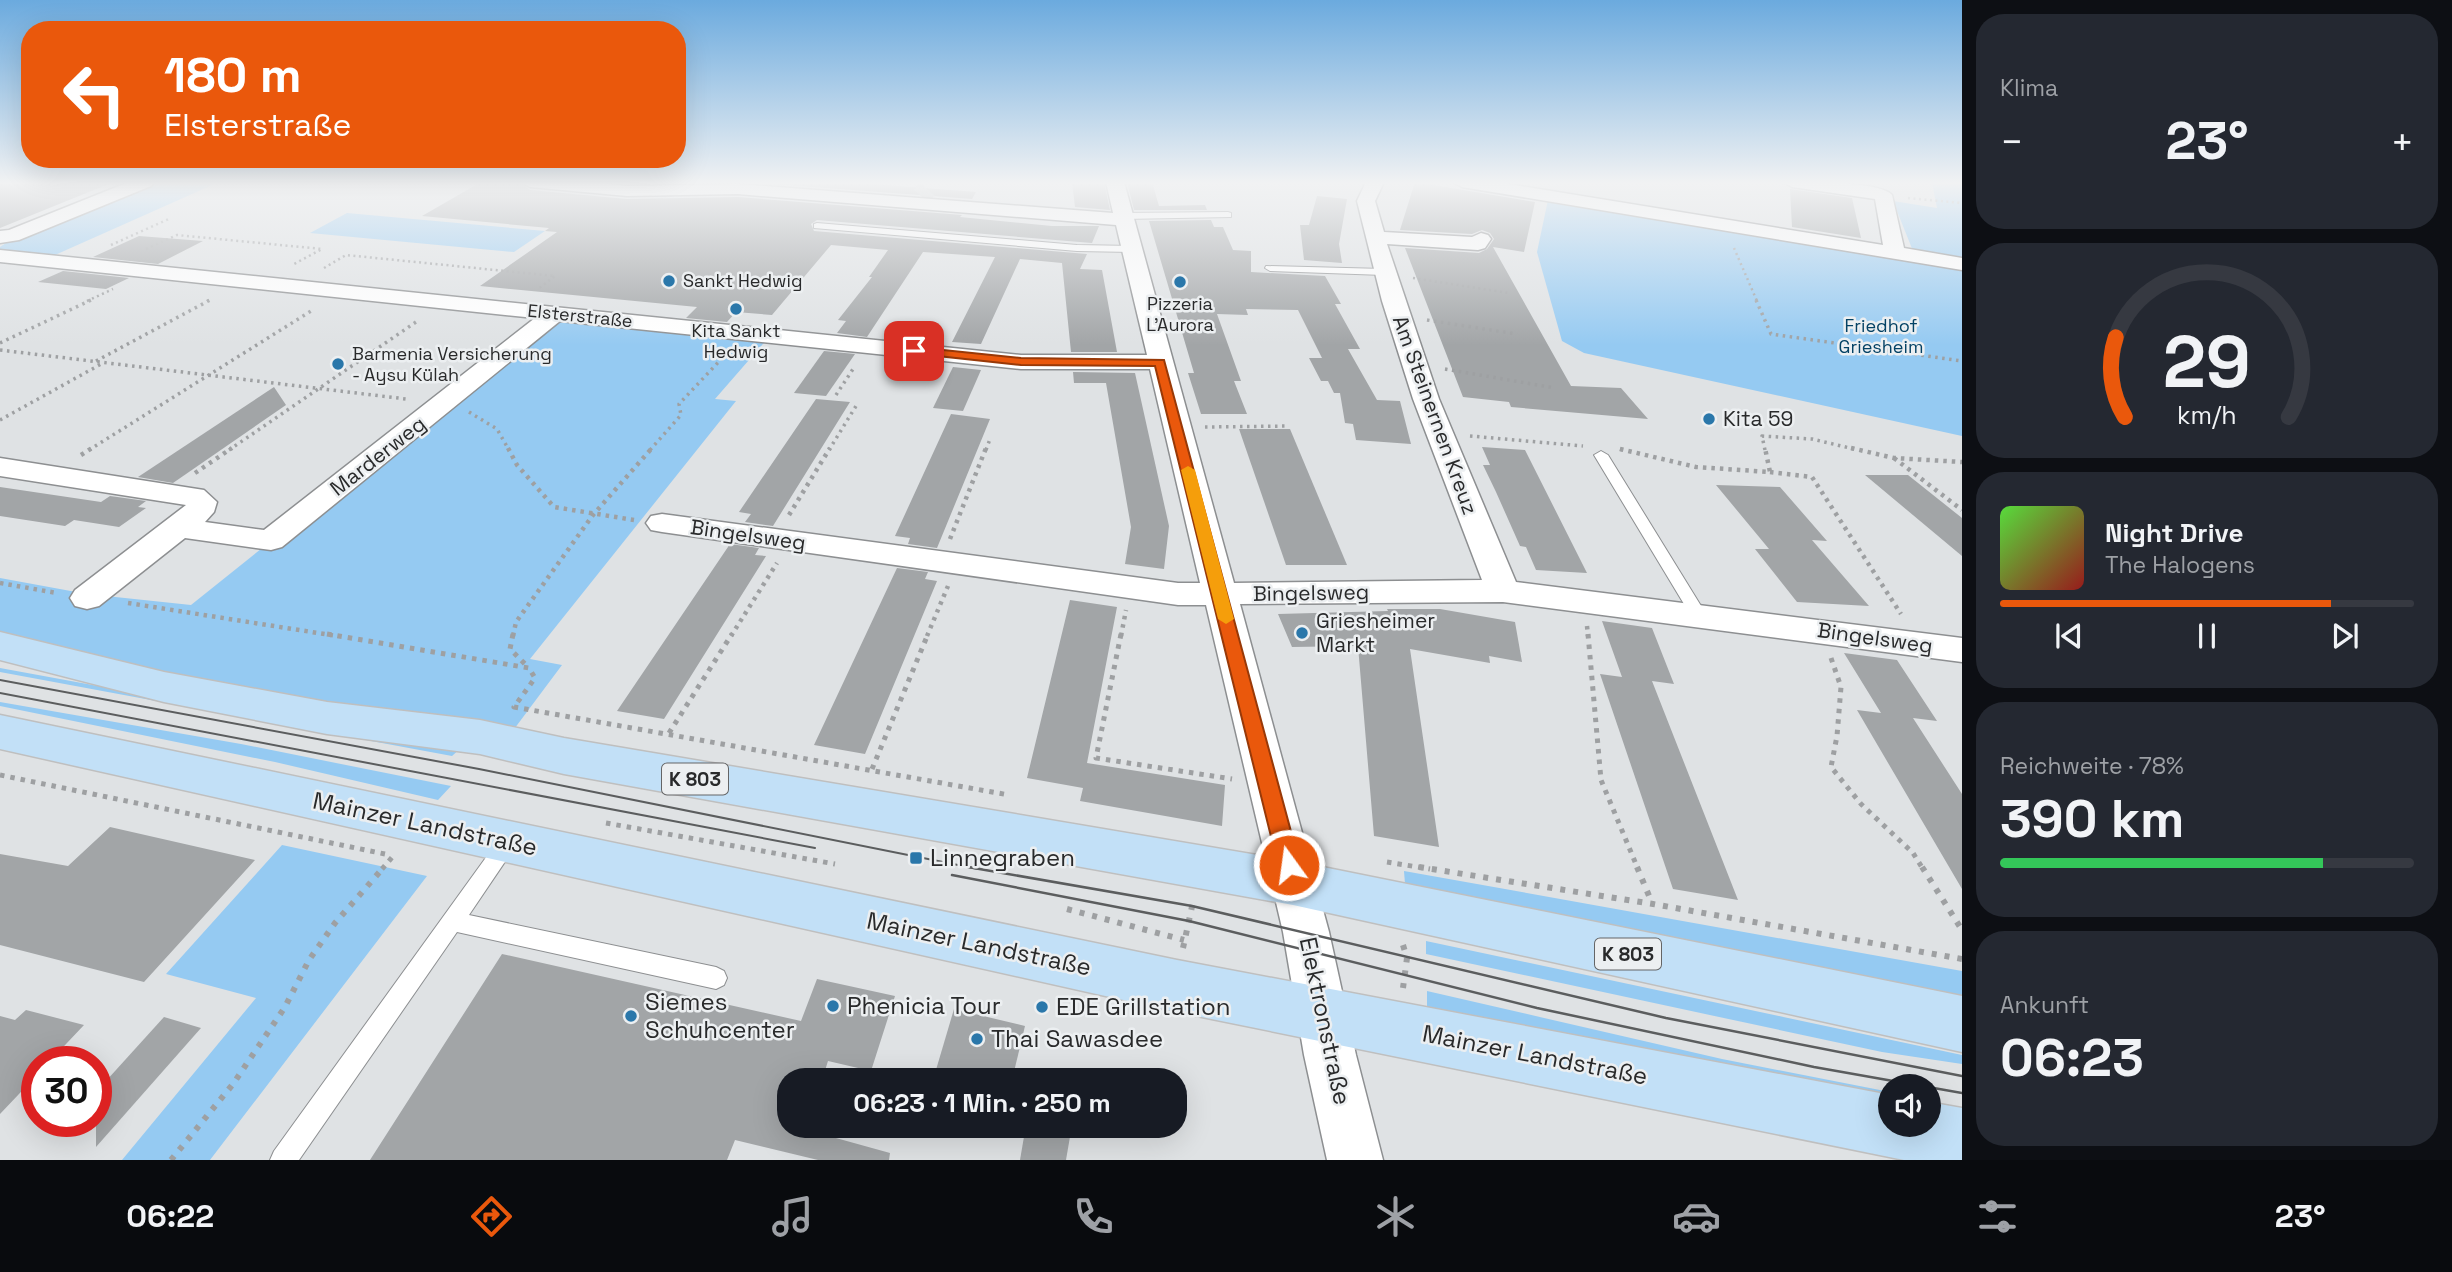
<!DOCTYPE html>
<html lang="de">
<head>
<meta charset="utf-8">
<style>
	body { margin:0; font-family:"Space Grotesk",sans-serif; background:#242831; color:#f1f3f6; height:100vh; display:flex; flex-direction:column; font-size:26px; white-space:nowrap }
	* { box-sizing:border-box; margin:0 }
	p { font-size:23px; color:#9ea1a6 }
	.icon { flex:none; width:38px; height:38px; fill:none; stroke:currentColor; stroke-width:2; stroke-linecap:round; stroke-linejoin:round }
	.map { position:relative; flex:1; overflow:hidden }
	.panel { display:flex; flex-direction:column; gap:14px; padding:14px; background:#0d0f14; width:490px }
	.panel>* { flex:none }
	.banner { position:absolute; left:21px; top:21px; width:665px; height:147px; border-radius:28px; box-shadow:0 7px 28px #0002; background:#ea580c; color:#fff; overflow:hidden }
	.buttons { position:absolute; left:1878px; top:1074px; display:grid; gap:14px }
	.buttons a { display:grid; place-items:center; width:63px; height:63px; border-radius:50%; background:#171b24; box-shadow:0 7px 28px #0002; font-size:35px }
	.speed { position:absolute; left:21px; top:1046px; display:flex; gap:14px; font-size:35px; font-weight:700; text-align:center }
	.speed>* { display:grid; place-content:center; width:91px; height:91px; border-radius:50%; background:#171b24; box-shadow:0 7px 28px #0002; line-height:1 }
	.speed .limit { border:10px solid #d22; background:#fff; color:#111 }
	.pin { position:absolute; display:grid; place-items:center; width:60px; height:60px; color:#fff; margin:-30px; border-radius:14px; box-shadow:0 4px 10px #0006 }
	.me { position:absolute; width:77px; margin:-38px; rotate:346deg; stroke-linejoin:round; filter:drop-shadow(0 0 5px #0008) }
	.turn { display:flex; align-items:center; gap:24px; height:147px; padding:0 28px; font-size:32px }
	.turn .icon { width:91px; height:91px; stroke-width:2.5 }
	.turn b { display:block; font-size:49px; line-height:60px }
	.big { font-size:52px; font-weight:800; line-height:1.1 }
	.panel .card { flex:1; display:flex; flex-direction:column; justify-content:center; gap:10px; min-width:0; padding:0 24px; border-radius:28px; background:#242831 }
	.panel .dial { align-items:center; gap:0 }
	.dial svg { height:182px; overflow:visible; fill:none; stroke:#363941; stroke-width:7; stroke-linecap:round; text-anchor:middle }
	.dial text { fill:#f1f3f6; stroke:none }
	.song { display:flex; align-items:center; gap:21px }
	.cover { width:84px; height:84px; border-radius:10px; background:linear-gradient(135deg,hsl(110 70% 55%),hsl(0 70% 35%)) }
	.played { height:7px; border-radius:4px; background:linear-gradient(90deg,#ea580c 80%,#363941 80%) }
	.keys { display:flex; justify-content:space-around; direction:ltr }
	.heat { display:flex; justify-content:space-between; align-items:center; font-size:38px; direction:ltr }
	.charge { height:10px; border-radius:5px; background:linear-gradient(90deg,#34c759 78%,#363941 0) }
	.trip { position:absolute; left:777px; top:1068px; width:410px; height:70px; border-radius:28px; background:#171b24; box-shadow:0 7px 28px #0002; font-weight:800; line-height:70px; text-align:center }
	.tab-bar { display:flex; height:112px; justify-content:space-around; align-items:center; background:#090b0e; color:#9ea1a6 }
	.tab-bar .icon { width:49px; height:49px }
	.tab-bar .on { color:#ea580c }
	.tab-bar b { font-size:32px; color:#f1f3f6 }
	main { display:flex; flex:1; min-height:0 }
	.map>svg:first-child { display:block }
	.green { fill:#95caf2 }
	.building { fill:#a2a5a7 }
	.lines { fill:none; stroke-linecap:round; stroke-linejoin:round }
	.minor-tunnel { stroke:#bbbdbf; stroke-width:20; stroke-dasharray:20 10; stroke-linecap:butt }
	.service-casing { stroke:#8d8f91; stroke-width:2 }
	.minor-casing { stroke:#8d8f91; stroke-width:3 }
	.primary-casing { stroke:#bfbfbf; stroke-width:3 }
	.path-far4 { stroke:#9ea0a2; stroke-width:2.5; stroke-dasharray:2 3.5; stroke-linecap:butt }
	.path-far3 { stroke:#9ea0a2; stroke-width:3.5; stroke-dasharray:2.5 4.5; stroke-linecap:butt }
	.path-far2 { stroke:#9ea0a2; stroke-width:4.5; stroke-dasharray:3.5 5; stroke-linecap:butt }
	.path-far1 { stroke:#9ea0a2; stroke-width:5; stroke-dasharray:4.5 6; stroke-linecap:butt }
	.path { stroke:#9ea0a2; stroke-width:6; stroke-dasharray:5 8; stroke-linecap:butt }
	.service { fill:#fff; fill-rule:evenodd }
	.minor { fill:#fff; fill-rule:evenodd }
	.primary { fill:#c2e0f7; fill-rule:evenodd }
	.tram-far1 { stroke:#5b5d5e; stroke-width:2 }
	.tram { stroke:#5b5d5e; stroke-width:2.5 }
	.route { fill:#ea580c; stroke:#983908; stroke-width:2 }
	.slow { fill:#f59e0b }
	.poi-dot { fill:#2a77aa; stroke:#eceff1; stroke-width:2.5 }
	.labels { text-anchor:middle; stroke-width:5; stroke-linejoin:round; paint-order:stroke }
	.far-poi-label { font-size:18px; fill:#292a2b; stroke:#eceff1; text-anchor:start }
	.far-street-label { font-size:18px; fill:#292a2b; stroke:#eceff1 }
	.far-park-label { font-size:18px; fill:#044265; stroke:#eceff1 }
	.shield { fill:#eceff1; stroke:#646566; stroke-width:2 }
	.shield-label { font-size:19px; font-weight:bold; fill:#292a2b }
	.street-label { font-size:21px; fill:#292a2b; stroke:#eceff1 }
	.poi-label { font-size:21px; fill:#292a2b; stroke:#eceff1; text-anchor:start }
	.near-street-label { font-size:24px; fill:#292a2b; stroke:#eceff1 }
	.near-poi-label { font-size:24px; fill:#292a2b; stroke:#eceff1; text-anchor:start }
</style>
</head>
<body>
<main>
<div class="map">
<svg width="1962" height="1160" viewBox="0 0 1962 1160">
	<rect width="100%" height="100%" fill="#dfe2e4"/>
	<g class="green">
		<polygon points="148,182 219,182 46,259 0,254 0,247 16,236"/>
		<polygon points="1932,182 1962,182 1962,259 1913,251 1893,201 1937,208"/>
		<polygon points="1548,200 1962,270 1962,436 1584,353 1562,341 1537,252"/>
		<polygon points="347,213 545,231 514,252 310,233"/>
		<polygon points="556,313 770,336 715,399 736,401 530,659 562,665 503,744 0,646 0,578 87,594 191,605"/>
		<polygon points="0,668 229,710 463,746 452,756 0,672"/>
		<polygon points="0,702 241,744 451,786 438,800 275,762 0,706"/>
		<polygon points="282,845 427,876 210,1160 122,1160 256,998 166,974"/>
		<polygon points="1404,871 1962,971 1962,999 1405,884"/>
		<polygon points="1426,941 1962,1055 1962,1064 1882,1052 1426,954"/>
		<polygon points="1427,991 1722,1059 1890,1092 1890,1099 1427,1007"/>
	</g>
	<g class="building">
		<polygon points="0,182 111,182 111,183 0,228"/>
		<polygon points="481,182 519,182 530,190 627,199 738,197 962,215 960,217 1052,226 1099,226 1092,243 817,220 811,224 814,231 1087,254 1080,269 1102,270 1117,352 1071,352 1062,263 1020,259 981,344 952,342 995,257 923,252 867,337 837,333 846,321 838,320 872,277 869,277 888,250 831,245 772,315 736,312 727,322 686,318 697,307 480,286 557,232 545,231 549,228 422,216"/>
		<polygon points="748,182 844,182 976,192 972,199"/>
		<polygon points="1072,182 1104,182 1110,210 1075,207"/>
		<polygon points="1127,182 1152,182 1159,206 1205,205 1207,210 1134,210"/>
		<polygon points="1415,182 1535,202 1524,252 1493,247 1571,386 1621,388 1648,419 1511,407 1509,402 1463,397 1405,248 1479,253 1487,249 1494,239 1490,233 1482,230 1472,234 1400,230"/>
		<polygon points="1790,189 1852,198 1861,238 1792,227"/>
		<polygon points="1317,196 1347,199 1339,244 1342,263 1304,260 1300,225 1309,225"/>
		<polygon points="1211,220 1214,227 1223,227 1233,250 1251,251 1251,272 1325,276 1341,304 1335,304 1360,349 1348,349 1377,400 1400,401 1411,444 1356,440 1353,424 1345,423 1340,393 1334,393 1328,381 1321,381 1309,358 1322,358 1298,310 1246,309 1248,315 1217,314 1241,381 1234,381 1247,414 1201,414 1188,373 1194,373 1149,221"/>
		<polygon points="139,236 203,241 158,264 93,257"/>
		<polygon points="63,271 129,278 106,289 38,282"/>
		<polygon points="824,351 855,354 826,396 794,393"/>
		<polygon points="953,367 981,370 963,411 933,408"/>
		<polygon points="1073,372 1135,373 1169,526 1164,569 1125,564 1131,527 1106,383 1074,383"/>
		<polygon points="274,387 286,405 173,483 138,477"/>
		<polygon points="816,399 850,402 773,526 745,522 751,514 739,512"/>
		<polygon points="951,414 990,419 937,548 908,544 910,538 895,536"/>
		<polygon points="1239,429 1290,429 1347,565 1286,565"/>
		<polygon points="1482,447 1525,450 1587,573 1536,570 1526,547 1520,546 1496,492 1483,465 1490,465"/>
		<polygon points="1865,475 1908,475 1962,518 1962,556"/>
		<polygon points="1716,485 1780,487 1827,541 1812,540 1869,606 1797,602 1755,549 1769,549"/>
		<polygon points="0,487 101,502 110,496 146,501 138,507 146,508 119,527 74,520 65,526 0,516"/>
		<polygon points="730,544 759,548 755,555 766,556 664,719 617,711"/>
		<polygon points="897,568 928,572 925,579 937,581 865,754 814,745"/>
		<polygon points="1070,600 1117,607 1087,763 1225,785 1222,826 1080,801 1083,788 1027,778"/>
		<polygon points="1387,609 1440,609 1515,622 1522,662 1489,656 1490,663 1410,649 1439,847 1374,836 1358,646 1292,647 1278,614 1388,611"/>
		<polygon points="1602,621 1652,628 1674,684 1652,681 1738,900 1673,889 1600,674 1622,677"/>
		<polygon points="1844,653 1897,660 1937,721 1913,718 1962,794 1962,889 1857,710 1881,713"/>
		<polygon points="110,827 255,860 144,982 0,945 0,854 68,866"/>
		<polygon points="502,954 801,1021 817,979 895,996 871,1071 828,1061 822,1080 789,1080 789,1125 890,1153 889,1160 818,1160 735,1140 727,1160 370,1160"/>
		<polygon points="954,1009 1025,1026 1012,1080 933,1080"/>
		<polygon points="26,1010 84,1025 49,1062 37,1062 37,1075 0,1114 0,1016 15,1020"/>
		<polygon points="164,1017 201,1028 96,1147 96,1092"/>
		<polygon points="1026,1125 1072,1125 1066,1160 1020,1160"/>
	</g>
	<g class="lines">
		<polyline class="minor-tunnel" points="921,196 927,189"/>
		<g class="service-casing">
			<g id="service">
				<polygon points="1228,212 1231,213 1231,217 1123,219 1118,216 1123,213"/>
				<polygon points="817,223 1077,245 1133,246 1138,249 1133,252 1077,251 814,228 814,224"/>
				<polygon points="1266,266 1384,269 1389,272 1384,275 1270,271 1265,268"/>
				<polygon points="1601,451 1608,455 1706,614 1704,618 1692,618 1690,614 1594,455"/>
				<polygon points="507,836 514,838 517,844 469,915 716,967 724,971 727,978 724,985 716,989 457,932 299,1160 270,1160 274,1151 500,838"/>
			</g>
		</g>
		<g class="minor-casing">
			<g id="minor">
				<polygon points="129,182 154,182 151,186 19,240 0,243 0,231 9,230"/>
				<polygon points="521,182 590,182 627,186 738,184 1113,213 1106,182 1124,182 1234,583 1482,580 1413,399 1382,301 1357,201 1366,182 1384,182 1375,201 1384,232 1472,237 1481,233 1488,235 1491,239 1485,248 1478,250 1387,244 1439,399 1516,582 1962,638 1962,662 1503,602 1240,604 1329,932 1356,1055 1383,1160 1327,1160 1304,1055 1283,932 1206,605 1178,605 662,532 651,530 646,523 651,516 662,514 1178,583 1200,583 1150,369 1021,369 560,321 282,547 271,550 185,538 99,606 87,609 75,606 70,598 75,590 186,505 0,476 0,458 204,490 217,502 214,512 205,522 264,530 535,318 0,262 0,250 1021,355 1147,355 1116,225 738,194 627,196 530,187"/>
				<path d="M1453,182H1496L1883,245L1875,199L1792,187L1783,182C1803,182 1881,181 1892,195L1904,248L1962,258V270L1462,187Z"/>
			</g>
		</g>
		<g class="primary-casing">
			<g id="primary">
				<polygon points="0,632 164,672 327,702 480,720 564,738 1293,861 1962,996 1962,1052 1293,905 564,774 480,754 327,734 164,702 0,660"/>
				<polygon points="0,715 1177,960 1890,1095 1890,1125 1928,1125 1928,1102 1962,1108 1962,1160 1904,1160 1177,1012 0,749"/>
			</g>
		</g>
		<g class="path-far4">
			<polyline points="0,190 14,185"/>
			<polyline points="1908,198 1962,203"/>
			<polyline points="111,245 171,218"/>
			<polyline points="1734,248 1757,301"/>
			<polyline points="146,249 177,235 322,249 294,264"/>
			<polyline points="324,268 346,255 555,276 538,289"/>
			<polyline points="1413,278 1509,293"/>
			<polyline points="87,301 113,289"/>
			<polyline points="207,301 211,299"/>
		</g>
		<g class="path-far3">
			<polyline points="1756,300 1771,334 1962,361"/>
			<polyline points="1427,320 1517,334"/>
			<polyline points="0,343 91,300"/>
			<polyline points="0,350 406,399"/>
			<polyline points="96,361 210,300"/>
			<polyline points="1445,369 1555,388"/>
			<polyline points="836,395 855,366"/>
			<polyline points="469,412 497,429 509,450"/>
			<polyline points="0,420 103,363"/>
			<polyline points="1205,427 1289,426"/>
			<polyline points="1470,436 1583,446"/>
			<polyline points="1620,449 1623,450"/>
			<polyline points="89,450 311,311"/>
			<polyline points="229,450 416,322"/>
			<polyline points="650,450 681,415 679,404 727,353"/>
			<polyline points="829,450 856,406"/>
			<polyline points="986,450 990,439"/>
			<polyline points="1765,450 1762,436 1812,439 1858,450"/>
		</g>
		<g class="path-far2">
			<polyline points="508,448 517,465 554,507 634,520"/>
			<polyline points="1851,448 1894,458 1962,462"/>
			<polyline points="1620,449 1696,467 1770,472 1765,448"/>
			<polyline points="81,455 92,448"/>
			<polyline points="1894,458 1962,510"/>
			<polyline points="1770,472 1812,477 1901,614"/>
			<polyline points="195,473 232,448"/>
			<polyline points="789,515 830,448"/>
			<polyline points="950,539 986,448"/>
			<polyline points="0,583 57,593"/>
			<polyline points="128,603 337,636"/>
			<polyline points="1587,626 1588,636"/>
			<polyline points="513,636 516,622 593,515 652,448"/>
			<polyline points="731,636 777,563"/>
			<polyline points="927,636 948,586"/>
			<polyline points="1121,636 1126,610"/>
		</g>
		<g class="path-far1">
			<polyline points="327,634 529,668 535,678 514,707 1009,795"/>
			<polyline points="513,634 510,649 528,667"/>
			<polyline points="1121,634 1096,758 1232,779"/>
			<polyline points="1588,634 1601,780 1638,869"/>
			<polyline points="1831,658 1841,687 1837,736 1831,767 1861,804 1913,853 1923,869"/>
			<polyline points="669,733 732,634"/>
			<polyline points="872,769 928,634"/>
			<polyline points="0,775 385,854"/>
			<polyline points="606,823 835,864"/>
			<polyline points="1387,862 1430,869"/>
			<polyline points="382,869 394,855"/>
		</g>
		<g class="path">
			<polyline points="1419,867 1653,904 1962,959"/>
			<polyline points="1637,867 1652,903"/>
			<polyline points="1922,867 1962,930"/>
			<polyline points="1067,909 1184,940"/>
			<polyline points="1403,945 1407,958 1403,988"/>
			<polyline points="1183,948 1193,902"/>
			<polyline points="171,1160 233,1084 285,1007 309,960 335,923 384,867"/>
		</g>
		<use href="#service" class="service"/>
		<use href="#minor" class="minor"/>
		<use href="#primary" class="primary"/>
		<g class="tram-far1">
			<polyline points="0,680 479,769 978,869"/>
			<polyline points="0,693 815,848"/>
		</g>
		<g class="tram">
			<polyline points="968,867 1192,906 1666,1018 1962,1076"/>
			<polyline points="952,875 1189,921 1537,1008 1814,1067 1927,1087"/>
			<polyline points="1928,1087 1962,1093"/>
		</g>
	</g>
	<linearGradient id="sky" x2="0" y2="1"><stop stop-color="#6baade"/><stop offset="0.53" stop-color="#f1f2f3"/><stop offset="1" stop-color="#f1f2f3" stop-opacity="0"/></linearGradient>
	<rect width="1962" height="345" fill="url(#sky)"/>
	<polygon class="route" points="914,347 1021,358 1164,360 1300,865 1297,871 1289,874 1282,871 1278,865 1155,366 1021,365 910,353 909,351"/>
	<polygon class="slow" points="1188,466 1195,470 1234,619 1226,624 1218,619 1181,470"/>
	<g class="poi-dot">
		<circle cx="669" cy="281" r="7"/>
		<circle cx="1180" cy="282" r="7"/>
		<circle cx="736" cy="309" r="7"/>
		<circle cx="338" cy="364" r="7"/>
		<circle cx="1709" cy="419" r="7"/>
		<circle cx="1302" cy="633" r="7"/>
		<rect x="909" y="851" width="14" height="14" rx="3.5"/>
		<circle cx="833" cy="1006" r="7"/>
		<circle cx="1042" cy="1007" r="7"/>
		<circle cx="631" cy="1016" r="7"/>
		<circle cx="977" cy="1039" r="7"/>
	</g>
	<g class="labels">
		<g class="far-poi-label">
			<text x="683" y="287">Sankt Hedwig</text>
			<text x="1180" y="310" text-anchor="middle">Pizzeria<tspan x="1180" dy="21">L'Aurora</tspan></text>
			<text x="736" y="337" text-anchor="middle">Kita Sankt<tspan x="736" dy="21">Hedwig</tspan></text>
			<text x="352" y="360">Barmenia Versicherung<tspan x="352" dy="21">- Aysu Külah</tspan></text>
		</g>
		<g class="far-street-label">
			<text transform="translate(580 316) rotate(6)" y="6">Elsterstraße</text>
		</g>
		<g class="far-park-label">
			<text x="1881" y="332">Friedhof<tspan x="1881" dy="21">Griesheim</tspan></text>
		</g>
		<g class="shield">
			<rect x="662" y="763.5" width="66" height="31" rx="5"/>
			<rect x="1595" y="938.5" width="66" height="31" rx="5"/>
		</g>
		<g class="shield-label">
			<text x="695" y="786">K 803</text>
			<text x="1628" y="961">K 803</text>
		</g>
		<g class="street-label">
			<text transform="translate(1435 415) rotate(70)" y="7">Am Steinernen Kreuz</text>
			<text transform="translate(378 456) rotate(-38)" y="7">Marderweg</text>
			<text transform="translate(748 535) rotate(8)" y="7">Bingelsweg</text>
			<text transform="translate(1311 593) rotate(-1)" y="7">Bingelsweg</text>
			<text transform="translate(1875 638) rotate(8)" y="7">Bingelsweg</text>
		</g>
		<g class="poi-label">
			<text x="1723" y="426">Kita 59</text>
			<text x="1316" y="628">Griesheimer<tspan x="1316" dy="24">Markt</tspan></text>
		</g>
		<g class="near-street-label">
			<text transform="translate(425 824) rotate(12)" y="8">Mainzer Landstraße</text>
			<text transform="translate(979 944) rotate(12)" y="8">Mainzer Landstraße</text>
			<text transform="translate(1325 1021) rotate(78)" y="8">Elektronstraße</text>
			<text transform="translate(1535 1055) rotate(11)" y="8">Mainzer Landstraße</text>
		</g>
		<g class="near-poi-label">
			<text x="930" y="866">Linnegraben</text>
			<text x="645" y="1010">Siemes<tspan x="645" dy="28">Schuhcenter</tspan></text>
			<text x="847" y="1014">Phenicia Tour</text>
			<text x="1056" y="1015">EDE Grillstation</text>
			<text x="991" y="1047">Thai Sawasdee</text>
		</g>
	</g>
</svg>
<div class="buttons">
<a><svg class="icon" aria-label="sound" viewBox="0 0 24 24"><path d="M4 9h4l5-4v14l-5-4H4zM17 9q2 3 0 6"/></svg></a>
</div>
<div class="speed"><div class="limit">30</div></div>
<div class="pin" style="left:914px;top:351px;background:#d93025"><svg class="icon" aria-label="arrive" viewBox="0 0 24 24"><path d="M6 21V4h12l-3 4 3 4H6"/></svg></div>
<svg class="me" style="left:1289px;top:865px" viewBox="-20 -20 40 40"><circle r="17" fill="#ea580c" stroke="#fff" stroke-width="3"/><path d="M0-11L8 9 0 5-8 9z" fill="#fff"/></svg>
<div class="trip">06:23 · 1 Min. · 250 m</div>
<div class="banner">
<div class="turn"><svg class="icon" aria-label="left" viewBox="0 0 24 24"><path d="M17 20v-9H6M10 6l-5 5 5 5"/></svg><div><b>180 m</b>Elsterstraße</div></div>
</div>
</div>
<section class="panel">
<div class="card"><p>Klima</p>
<div class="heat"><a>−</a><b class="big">23°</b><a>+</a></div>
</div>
<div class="card dial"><svg viewBox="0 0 100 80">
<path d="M14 69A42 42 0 1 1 86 69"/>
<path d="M14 69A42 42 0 0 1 10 34" stroke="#ea580c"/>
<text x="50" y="56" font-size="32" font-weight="700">29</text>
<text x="50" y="72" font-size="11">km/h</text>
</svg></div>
<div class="card">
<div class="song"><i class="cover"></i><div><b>Night Drive</b><p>The Halogens</p></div></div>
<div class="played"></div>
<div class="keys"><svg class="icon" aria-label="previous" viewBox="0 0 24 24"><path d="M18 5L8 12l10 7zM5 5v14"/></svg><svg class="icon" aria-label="pause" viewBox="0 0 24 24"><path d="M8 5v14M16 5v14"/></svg><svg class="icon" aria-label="next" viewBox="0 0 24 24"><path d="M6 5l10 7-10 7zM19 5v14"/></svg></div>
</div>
<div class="card"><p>Reichweite · 78%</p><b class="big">390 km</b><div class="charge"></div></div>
<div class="card"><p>Ankunft</p><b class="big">06:23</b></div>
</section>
</main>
<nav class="tab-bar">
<b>06:22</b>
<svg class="icon on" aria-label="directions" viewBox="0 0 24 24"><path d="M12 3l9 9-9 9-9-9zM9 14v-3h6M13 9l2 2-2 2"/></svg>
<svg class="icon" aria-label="music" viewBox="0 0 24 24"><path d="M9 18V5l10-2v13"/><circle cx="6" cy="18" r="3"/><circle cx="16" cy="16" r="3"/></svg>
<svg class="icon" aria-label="phone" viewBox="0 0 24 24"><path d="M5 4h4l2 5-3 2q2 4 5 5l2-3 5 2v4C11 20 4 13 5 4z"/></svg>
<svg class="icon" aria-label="climate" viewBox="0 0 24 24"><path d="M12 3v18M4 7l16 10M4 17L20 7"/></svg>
<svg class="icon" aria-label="car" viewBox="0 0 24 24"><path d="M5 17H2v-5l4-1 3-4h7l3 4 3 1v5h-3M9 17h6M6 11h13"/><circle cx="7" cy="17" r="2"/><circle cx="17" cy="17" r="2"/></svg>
<svg class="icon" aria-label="filters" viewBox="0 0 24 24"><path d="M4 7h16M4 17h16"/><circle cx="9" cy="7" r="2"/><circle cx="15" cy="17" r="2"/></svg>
<b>23°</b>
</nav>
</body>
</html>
